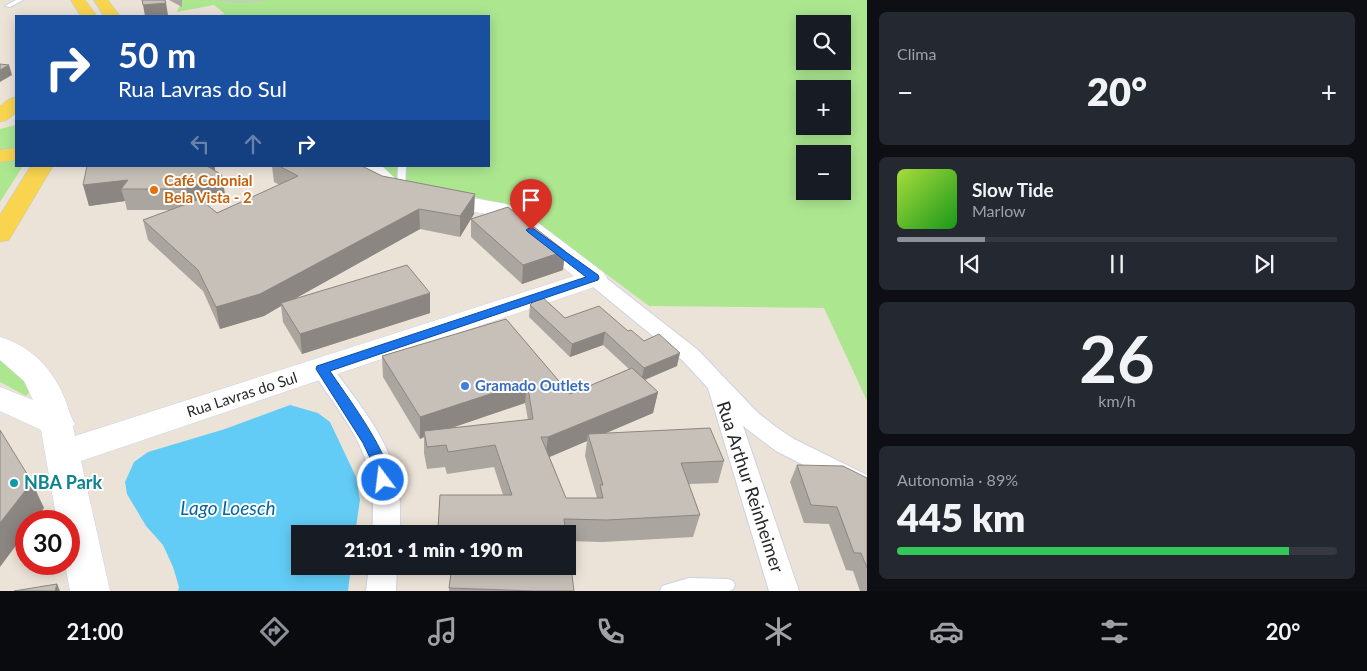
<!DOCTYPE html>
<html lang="pt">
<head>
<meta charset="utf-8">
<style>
	body { margin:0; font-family:Lato,sans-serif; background:#242831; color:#f1f3f6; height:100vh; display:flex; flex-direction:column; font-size:19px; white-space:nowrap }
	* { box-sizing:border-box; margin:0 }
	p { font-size:16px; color:#9ea1a6 }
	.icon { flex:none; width:28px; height:28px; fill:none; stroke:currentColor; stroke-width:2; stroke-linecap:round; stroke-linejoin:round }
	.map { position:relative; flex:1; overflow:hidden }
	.details { display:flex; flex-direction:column; gap:12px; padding:12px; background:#0d0f14; width:500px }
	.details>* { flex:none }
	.top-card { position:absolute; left:15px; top:15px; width:475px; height:152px; border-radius:0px; box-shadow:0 2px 12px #0003; background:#1a4fa0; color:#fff; overflow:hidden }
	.buttons { position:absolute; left:796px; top:15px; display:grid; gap:10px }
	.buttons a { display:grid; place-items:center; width:55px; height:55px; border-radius:0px; background:#171b24; box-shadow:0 2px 12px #0003; font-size:25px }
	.speed { position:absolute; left:15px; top:510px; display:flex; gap:10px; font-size:25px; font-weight:700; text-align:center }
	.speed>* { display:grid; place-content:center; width:65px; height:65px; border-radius:50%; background:#171b24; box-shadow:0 2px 12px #0003; line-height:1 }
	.speed .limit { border:8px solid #d22; background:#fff; color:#111 }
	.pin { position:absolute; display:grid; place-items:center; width:42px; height:42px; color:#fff; margin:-51px -21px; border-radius:50% 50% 50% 0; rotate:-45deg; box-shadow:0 0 5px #0007 }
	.pin .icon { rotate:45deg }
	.me { position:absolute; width:55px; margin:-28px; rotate:345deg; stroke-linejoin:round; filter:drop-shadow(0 0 4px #0008) }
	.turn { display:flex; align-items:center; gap:18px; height:105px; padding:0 20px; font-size:22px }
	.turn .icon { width:65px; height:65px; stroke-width:2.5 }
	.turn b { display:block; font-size:35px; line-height:42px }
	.lanes { display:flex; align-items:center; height:48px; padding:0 20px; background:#0003; justify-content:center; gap:25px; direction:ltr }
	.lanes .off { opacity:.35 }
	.big { font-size:38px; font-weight:800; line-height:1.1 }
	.details .widget { flex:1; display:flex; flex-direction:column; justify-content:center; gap:8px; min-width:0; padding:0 18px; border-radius:8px; background:#242831 }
	.details .dial { align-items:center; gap:0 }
	.dial b { font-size:65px; line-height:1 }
	.song { display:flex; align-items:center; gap:15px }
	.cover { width:60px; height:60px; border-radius:8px; background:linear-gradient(135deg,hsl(80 70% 55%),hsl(120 70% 35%)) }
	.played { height:5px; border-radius:2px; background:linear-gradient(90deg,#8c9099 20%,#363941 20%) }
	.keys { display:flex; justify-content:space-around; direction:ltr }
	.heat { display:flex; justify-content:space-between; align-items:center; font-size:28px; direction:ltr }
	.charge { height:8px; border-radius:4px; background:linear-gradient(90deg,#34c759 89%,#363941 0) }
	.trip { position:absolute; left:291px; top:525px; width:285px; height:50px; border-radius:0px; background:#171b24; box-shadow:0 2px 12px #0003; font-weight:800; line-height:50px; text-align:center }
	.dock { display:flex; height:80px; justify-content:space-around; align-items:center; background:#090b0e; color:#9ea1a6 }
	.dock .icon { width:35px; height:35px }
	.dock .selected { color:#8c9099 }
	.dock b { font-size:22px; color:#f1f3f6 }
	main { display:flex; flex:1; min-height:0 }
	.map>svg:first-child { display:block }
	.green { fill:#ace790; fill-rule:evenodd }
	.water { fill:#62ccf6 }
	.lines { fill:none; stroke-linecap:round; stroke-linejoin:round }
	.lane-casing { stroke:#cdd1e2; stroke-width:2 }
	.street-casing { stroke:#cdd1e2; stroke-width:2 }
	.secondary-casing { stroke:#cdd1e2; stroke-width:1 }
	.primary-casing { stroke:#c7c7c7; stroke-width:1 }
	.path { stroke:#c7c7c7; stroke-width:2; stroke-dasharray:2.5 1; stroke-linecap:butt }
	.lane { fill:#fff; fill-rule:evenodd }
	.street { fill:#fff; fill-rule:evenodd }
	.secondary { fill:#fff; fill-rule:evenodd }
	.primary { fill:#f9d54f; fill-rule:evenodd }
	.wall { fill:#aaa59e; fill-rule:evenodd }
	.shaded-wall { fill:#8b8681 }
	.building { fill:#c6c0b8; stroke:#8b8681 }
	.route { fill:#1a73e8; stroke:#114b97 }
	.food-dot { fill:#e8710a; stroke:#fff; stroke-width:2 }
	.shop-dot { fill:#3f7fe0; stroke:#fff; stroke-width:2 }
	.culture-dot { fill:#0f9aa8; stroke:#fff; stroke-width:2 }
	.labels { text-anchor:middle; stroke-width:4; stroke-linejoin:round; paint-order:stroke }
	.food-label { font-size:15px; font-weight:bold; fill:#c56008; stroke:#fff; text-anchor:start }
	.shop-label { font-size:15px; font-weight:bold; fill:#366cbe; stroke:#fff; text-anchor:start }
	.street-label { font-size:15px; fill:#282828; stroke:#fff }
	.near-culture-label { font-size:18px; font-weight:bold; fill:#0d838f; stroke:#fff; text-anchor:start }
	.near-street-label { font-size:18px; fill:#282828; stroke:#fff }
	.near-water-label { font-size:19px; font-style:italic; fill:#05679f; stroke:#fff }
</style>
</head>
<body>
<main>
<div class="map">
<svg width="867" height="591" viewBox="0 0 867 591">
	<rect width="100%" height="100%" fill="#ece3d8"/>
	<g class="green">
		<path d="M182,0H867V401L824,308L649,306L527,215C486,195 451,193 406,186L395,181L381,166H489V16H215L225,14L214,5L177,12ZM805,24H842V61H805ZM805,89H842V126H805ZM805,154H842V191H805Z"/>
		<polygon points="16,125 16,149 0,150 0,129"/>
		<polygon points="16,157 16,166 23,166 0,202 0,159"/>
		<polygon points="0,359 35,386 26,396 0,382"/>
	</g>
	<polygon class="water" points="290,405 318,413 330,422 356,477 360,500 355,534 300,534 300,566 351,566 348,591 178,591 179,587 173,567 163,545 146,526 127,494 125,482 134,462 148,452 225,429"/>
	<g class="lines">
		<g class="lane-casing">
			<g id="lane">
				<polygon points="16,0 23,0 10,7 5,6"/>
				<polygon points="398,166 406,166 405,192 401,195 397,192"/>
				<polygon points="689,578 728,579 733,581 735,585 733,589 729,591 660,591 662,586"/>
			</g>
		</g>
		<g class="street-casing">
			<g id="street">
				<polygon points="594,272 601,274 698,350 758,413 776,427 794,439 867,475 867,497 776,451 743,426 799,591 769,591 708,388 682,360 587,282 584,278 587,274"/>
				<path d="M322,362L330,364C355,399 388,436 397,480C401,498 400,516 400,534H372C373,516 374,498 371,480C364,438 333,404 311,369L314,364Z"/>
				<polygon points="369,566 397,566 396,591 366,591"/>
			</g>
		</g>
		<g class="secondary-casing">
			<path id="secondary" d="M358,166H382L402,185L506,204L525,213L603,272L607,278L603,284L81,461L110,591H70L65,564H69V521H57L41,430L0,411V387L33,400L24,381L0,360V337C31,346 53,369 65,399C68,407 70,416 75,424L73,426L75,436L574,276L507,223L491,215L386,195Z"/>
		</g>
		<g class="primary-casing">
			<g id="primary">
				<polygon points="71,0 85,0 97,16 81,16"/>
				<polygon points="94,0 108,0 120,16 104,16"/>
				<polygon points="16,97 16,113 7,120 0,122 0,106 9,99"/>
				<polygon points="16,148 16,160 0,162 0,150"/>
				<polygon points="31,166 53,166 9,240 0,242 0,215"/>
			</g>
		</g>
		<polyline class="path" points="220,0 239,2 266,0"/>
		<use href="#lane" class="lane"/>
		<use href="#street" class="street"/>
		<use href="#secondary" class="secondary"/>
		<use href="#primary" class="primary"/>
	</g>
	<g class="wall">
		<polygon points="169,0 182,0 182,7"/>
		<polygon points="87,166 215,166 215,171 222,175 225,195 205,204 217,213 280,185 274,182 272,166 362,166 382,176 474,214 460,237 420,229 294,299 430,313 302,354 283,322 281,306 264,316 220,329 203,291 148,240 143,220 170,210 127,210 125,201 89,206"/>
		<polygon points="471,219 565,251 563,270 522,284 471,237"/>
		<path d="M530,305L565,318L628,331L644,341L677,366L645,380L658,392L653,413L605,433L724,461L718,483L689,484L700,515L693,537L603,542L568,541V534H438L440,495H503L494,467L447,474L445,467L427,469L424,453V437L420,439L383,377L382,356L506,319L570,394L629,369L603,345L570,357L529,317ZM525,403L528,420L451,428ZM587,441L585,456L597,498H566L549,457Z"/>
		<polygon points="797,465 867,478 867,591 860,591 853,571 846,570 829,524 804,523 790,482"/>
		<polygon points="449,588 574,591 449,591"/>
	</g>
	<g class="shaded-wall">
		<polygon points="166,3 168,15 145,16 143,5"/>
		<polygon points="9,65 12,75 0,82 0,70"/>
		<polygon points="204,166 215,166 215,175 222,175 225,195 191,210 186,189"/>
		<polygon points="128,180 121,189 125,201 89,206 83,185"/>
		<polygon points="475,194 474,214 460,237 460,216"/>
		<polygon points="419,209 420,229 282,306 281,303 281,306 264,316 220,329 216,307"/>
		<polygon points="565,251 563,270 522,284 523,265"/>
		<polygon points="430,293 430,313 302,354 300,334"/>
		<polygon points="605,332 603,345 570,357 572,344"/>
		<polygon points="680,353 677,366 641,381 644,368"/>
		<polygon points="527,382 525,403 425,437 424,431 424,437 420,439 420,417"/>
		<polygon points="658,392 653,413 590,440 588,434 587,441 545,459 548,437"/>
		<polygon points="32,482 44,508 34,521 26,521 26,532 0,567 0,523"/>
		<polygon points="57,584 60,591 55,591"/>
	</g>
	<g class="building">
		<polygon points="142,0 165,0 166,3 143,5"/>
		<polygon points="0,64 9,65 0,70"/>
		<polygon points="87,166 207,166 222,175 186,189 121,189 128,180 83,185"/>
		<polygon points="279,166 362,166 382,176 475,194 460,216 419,209 260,294 216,307 198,270 143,220 200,199 217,213 298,176"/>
		<polygon points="508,207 565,251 523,265 471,219"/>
		<polygon points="407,265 430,293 300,334 281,303"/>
		<polygon points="540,295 565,318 599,306 628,331 631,330 644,341 659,334 680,353 644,368 605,332 572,344 530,305"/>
		<polygon points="506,319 570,394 632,368 658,392 548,437 541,437 566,498 603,498 600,485 603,485 588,434 710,428 724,461 681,463 700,515 607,520 564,519 566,534 457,534 457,530 438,529 440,495 512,495 495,445 448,452 446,445 427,447 424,431 533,419 527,382 420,417 382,356"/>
		<polygon points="0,430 32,482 0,523"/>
		<polygon points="797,465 843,466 867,478 867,568 861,553 854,553 837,507 811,505"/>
		<polygon points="568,544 574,591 534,591 449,588 452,566 568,566"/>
		<polygon points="57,584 55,591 14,591"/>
	</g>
	<path class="route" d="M531,227L598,275L599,278L598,280L330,371C342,390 399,464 388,484L383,486L378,484L372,462L363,443L316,369L317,366L586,277L528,232L526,230Z"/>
	<circle class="food-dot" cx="154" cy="190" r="5"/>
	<circle class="shop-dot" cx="465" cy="386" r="5"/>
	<circle class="culture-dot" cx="14" cy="483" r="5"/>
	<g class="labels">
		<g class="food-label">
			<text x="164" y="186">Café Colonial<tspan x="164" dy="17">Bela Vista - 2</tspan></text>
		</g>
		<g class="shop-label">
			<text x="475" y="391">Gramado Outlets</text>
		</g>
		<g class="street-label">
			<text transform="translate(242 395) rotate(-18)" y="5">Rua Lavras do Sul</text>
		</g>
		<g class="near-culture-label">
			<text x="24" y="489">NBA Park</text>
		</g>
		<g class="near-street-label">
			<text transform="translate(750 487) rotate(72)" y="6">Rua Arthur Reinheimer</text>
		</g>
		<g class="near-water-label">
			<text x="228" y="515">Lago Loesch</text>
		</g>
	</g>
</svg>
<div class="buttons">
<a><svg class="icon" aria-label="search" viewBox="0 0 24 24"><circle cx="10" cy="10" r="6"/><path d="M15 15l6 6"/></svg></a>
<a>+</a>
<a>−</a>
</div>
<div class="speed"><div class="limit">30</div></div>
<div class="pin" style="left:531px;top:230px;background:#d93025"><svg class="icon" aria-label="arrive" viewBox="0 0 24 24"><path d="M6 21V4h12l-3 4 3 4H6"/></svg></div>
<svg class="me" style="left:383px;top:480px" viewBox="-20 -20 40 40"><circle r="17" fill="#1a73e8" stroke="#fff" stroke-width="3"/><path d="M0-11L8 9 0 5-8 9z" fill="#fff"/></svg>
<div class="trip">21:01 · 1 min · 190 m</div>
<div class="top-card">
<div class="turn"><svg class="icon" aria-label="right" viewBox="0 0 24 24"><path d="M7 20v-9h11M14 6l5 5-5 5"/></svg><div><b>50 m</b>Rua Lavras do Sul</div></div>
<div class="lanes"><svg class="icon off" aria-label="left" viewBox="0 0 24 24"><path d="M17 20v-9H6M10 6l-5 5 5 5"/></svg><svg class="icon off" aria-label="ahead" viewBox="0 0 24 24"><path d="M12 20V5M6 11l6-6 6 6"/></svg><svg class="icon" aria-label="right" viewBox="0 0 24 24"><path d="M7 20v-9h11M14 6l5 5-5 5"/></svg></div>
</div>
</div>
<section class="details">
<div class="widget"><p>Clima</p>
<div class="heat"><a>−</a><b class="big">20°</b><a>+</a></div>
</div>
<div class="widget">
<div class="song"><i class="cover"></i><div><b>Slow Tide</b><p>Marlow</p></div></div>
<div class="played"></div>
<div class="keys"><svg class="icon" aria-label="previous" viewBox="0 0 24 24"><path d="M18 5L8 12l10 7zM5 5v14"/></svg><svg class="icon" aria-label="pause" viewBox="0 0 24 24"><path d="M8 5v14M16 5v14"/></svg><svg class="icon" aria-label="next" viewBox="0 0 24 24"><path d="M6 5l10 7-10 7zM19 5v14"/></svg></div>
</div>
<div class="widget dial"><b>26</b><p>km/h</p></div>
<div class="widget"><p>Autonomia · 89%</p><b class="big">445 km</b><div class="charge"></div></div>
</section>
</main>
<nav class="dock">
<b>21:00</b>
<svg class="icon selected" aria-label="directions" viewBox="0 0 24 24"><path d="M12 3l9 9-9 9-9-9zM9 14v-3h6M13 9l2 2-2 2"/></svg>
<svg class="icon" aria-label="music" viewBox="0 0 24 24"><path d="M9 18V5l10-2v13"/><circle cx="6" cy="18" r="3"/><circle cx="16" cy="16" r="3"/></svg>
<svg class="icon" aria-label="phone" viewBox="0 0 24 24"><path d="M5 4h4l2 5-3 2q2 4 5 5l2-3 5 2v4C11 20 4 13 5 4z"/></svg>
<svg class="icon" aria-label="climate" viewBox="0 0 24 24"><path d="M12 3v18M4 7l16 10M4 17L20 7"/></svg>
<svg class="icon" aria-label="car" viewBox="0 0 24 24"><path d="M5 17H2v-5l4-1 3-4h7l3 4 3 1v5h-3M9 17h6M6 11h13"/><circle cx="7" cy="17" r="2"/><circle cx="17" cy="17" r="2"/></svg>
<svg class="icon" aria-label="filters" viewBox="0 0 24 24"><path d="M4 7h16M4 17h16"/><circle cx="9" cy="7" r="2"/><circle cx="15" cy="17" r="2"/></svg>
<b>20°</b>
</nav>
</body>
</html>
